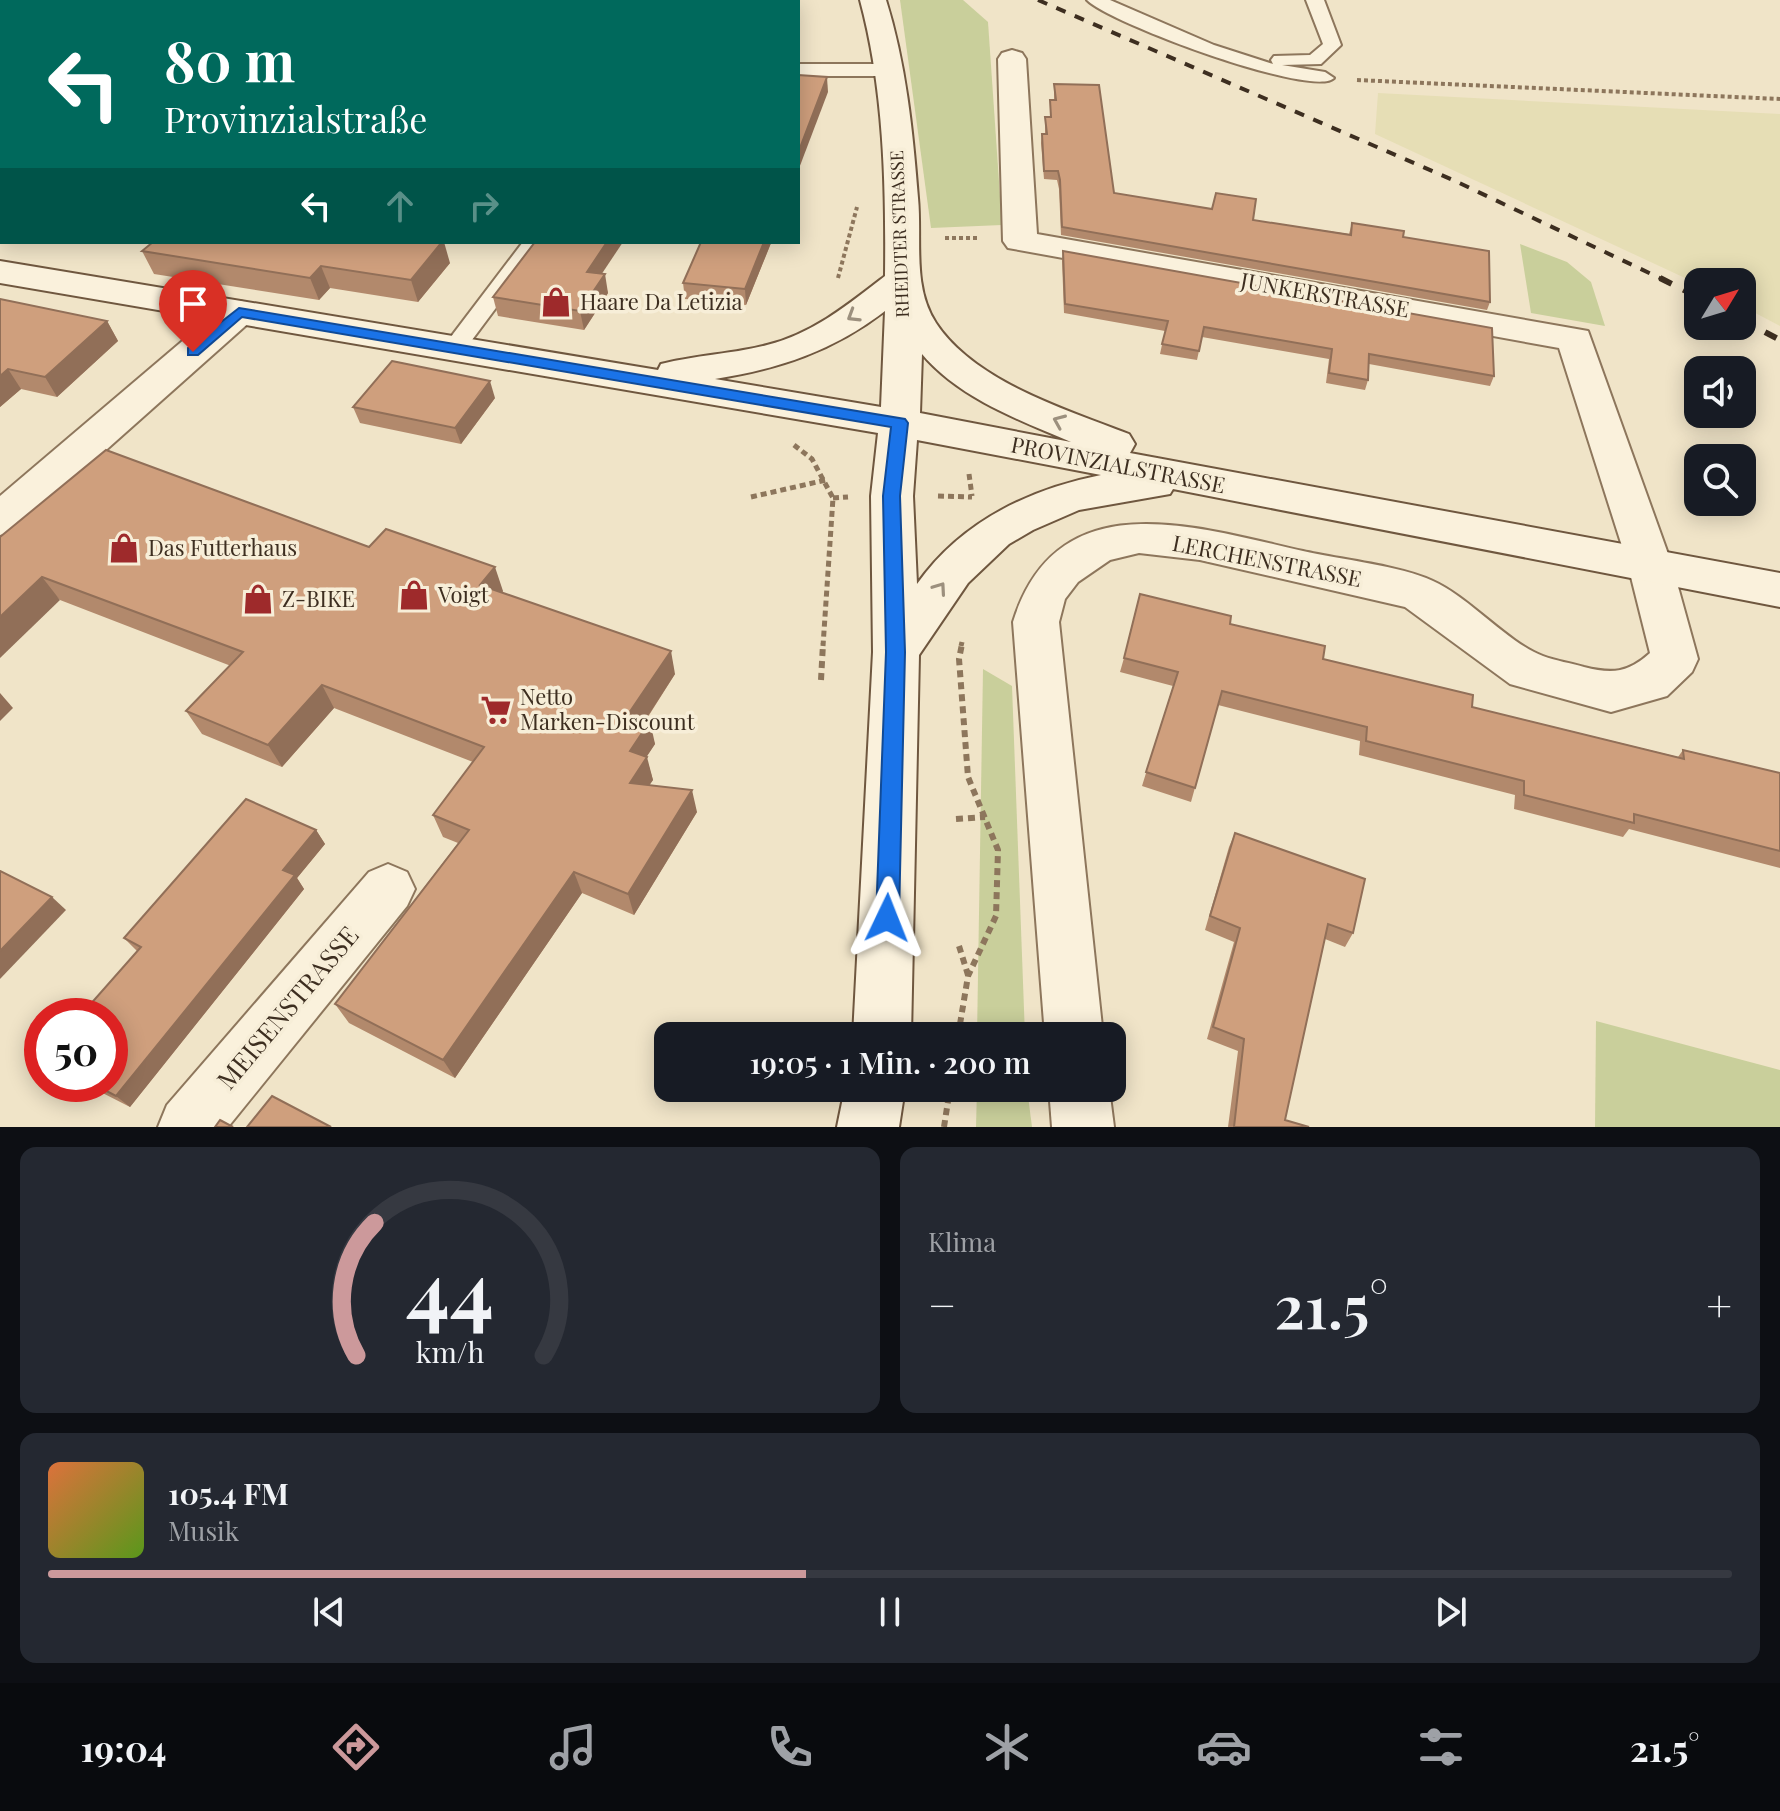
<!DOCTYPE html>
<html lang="de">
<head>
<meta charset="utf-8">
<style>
	body { margin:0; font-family:"Playfair Display",serif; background:#242831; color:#f1f3f6; height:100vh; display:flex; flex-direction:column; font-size:30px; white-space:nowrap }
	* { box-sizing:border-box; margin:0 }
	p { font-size:26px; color:#9ea1a6 }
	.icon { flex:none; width:44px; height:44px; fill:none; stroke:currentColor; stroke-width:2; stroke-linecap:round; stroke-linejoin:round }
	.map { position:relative; height:1127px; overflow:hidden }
	.side { display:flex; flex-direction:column; gap:20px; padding:20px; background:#0d0f14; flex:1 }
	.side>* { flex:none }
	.top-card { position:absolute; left:0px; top:0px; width:800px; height:244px; box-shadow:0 4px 20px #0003; background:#00695c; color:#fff; overflow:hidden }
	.needle { width:52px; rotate:52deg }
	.controls { position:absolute; left:1684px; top:268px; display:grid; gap:16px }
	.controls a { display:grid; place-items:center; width:72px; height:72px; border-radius:16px; background:#171b24; box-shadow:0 4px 20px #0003; font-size:40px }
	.speed { position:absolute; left:24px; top:998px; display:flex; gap:16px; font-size:40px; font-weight:700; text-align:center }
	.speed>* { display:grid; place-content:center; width:104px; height:104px; border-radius:50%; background:#171b24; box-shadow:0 4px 20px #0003; line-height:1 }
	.speed .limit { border:12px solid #d22; background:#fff; color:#111 }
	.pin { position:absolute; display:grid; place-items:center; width:68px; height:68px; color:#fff; margin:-82px -34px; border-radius:50% 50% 50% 0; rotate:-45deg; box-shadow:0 0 8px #0007 }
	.pin .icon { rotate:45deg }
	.me { position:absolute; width:88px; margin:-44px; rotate:2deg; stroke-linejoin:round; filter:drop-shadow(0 0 6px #0008) }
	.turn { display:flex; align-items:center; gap:28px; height:168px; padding:0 32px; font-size:36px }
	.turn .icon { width:104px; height:104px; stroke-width:2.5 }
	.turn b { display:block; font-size:56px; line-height:68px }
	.lanes { display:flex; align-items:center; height:76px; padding:0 32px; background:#0003; justify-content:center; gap:40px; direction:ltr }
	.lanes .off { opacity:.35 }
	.big { font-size:60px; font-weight:600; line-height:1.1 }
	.side .card { flex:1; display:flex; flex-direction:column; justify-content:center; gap:12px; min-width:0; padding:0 28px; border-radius:16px; background:#242831 }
	.side .dial { align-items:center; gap:0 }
	.dial svg { height:208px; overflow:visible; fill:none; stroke:#363941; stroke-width:7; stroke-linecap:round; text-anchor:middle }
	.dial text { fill:#f1f3f6; stroke:none }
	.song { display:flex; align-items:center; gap:24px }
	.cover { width:96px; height:96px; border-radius:12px; background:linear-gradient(135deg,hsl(20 70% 55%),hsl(90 70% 35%)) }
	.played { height:8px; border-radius:4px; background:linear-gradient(90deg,#cc999b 45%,#363941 45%) }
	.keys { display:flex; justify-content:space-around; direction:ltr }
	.heat { display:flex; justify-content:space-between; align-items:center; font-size:44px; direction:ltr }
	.side .tiles { flex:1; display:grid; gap:20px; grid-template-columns:1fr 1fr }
	.card:last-child { grid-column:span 2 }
	.trip { position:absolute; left:654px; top:1022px; width:472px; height:80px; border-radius:16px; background:#171b24; box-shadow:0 4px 20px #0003; font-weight:600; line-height:80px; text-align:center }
	.menu { display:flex; height:128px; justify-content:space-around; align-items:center; background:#090b0e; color:#9ea1a6 }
	.menu .icon { width:56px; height:56px }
	.menu .current { color:#cc999b }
	.menu b { font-size:36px; color:#f1f3f6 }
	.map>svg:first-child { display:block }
	.farmland { fill:#e6deb5 }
	.green { fill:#c9cf9b }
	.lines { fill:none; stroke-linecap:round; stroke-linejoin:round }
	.lane-casing { stroke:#8d765c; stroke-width:4 }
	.street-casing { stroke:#8d765c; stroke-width:4 }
	.secondary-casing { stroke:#6f573f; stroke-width:4 }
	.path-far2 { stroke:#8d765c; stroke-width:4; stroke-dasharray:4 3; stroke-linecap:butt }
	.path-far1 { stroke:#8d765c; stroke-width:5; stroke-dasharray:6 4; stroke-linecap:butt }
	.path { stroke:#8d765c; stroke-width:6; stroke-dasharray:7 5; stroke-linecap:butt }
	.lane { fill:#faf1dc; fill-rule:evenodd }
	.street { fill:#faf1dc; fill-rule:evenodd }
	.secondary { fill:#faf1dc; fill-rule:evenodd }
	.rail-far1 { stroke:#3d2e20; stroke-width:4; stroke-dasharray:10 10; stroke-linecap:butt }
	.rail { stroke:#3d2e20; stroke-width:6; stroke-dasharray:13 13; stroke-linecap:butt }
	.wall { fill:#b2896c }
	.shaded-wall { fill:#916f58 }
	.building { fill:#cf9f7d; stroke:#916f58; stroke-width:2 }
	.oneway { stroke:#9c907e }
	.route { fill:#1a73e8; stroke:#114b97; stroke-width:2 }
	.labels { text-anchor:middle; stroke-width:7; stroke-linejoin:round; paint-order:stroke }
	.far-street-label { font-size:18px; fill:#3d2e20; stroke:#f7eed8 }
	.street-label { font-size:22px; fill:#3d2e20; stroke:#f7eed8 }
	.poi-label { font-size:22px; fill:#3d2e20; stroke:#f7eed8; text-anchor:start }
	.near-street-label { font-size:26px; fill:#3d2e20; stroke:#f7eed8 }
</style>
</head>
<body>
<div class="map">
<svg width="1780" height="1127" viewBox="0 0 1780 1127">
	<rect width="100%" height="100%" fill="#f0e4c8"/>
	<polygon class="farmland" points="1378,93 1780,114 1780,326 1742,306 1742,282 1698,284 1375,134"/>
	<g class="green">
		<polygon points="900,0 963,0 988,22 1002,225 931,228"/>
		<polygon points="1520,244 1567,262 1591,282 1605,326 1531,313"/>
		<polygon points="983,669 1012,686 1025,1036 977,1036"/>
		<polygon points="1596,1021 1780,1070 1780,1127 1595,1127"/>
		<polygon points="977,1088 1027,1088 1032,1127 976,1127"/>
	</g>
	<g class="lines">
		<g class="lane-casing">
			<g id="lane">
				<path d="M1087,0H1110L1214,45L1273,64L1271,60L1274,56L1310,55L1323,44L1306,0H1324L1341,45L1321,64L1282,65L1325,72L1334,78C1314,99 1109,23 1087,0Z"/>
				<polygon points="798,64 889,64 898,70 889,76 798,76"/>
				<polygon points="523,242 545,242 463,352 447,352 443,347 447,342"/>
			</g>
		</g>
		<g class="street-casing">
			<g id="street">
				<path d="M1012,50L1022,53L1026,59L1037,234L1588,331L1672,565L1698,659L1692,672L1667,696L1611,712L1510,684L1405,607L1200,560L1139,553L1110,560L1078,582L1065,599L1059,622L1103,1036H1045L1013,622C1057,480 1195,527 1303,551C1338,559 1402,566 1433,581C1469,597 1508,643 1543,656C1556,661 1571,663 1584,667C1612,674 1628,673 1650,653L1628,565L1559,348L1008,248L1003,241L998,59L1002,53Z"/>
				<polygon points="239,301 252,304 257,312 252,320 15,531 0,535 0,496 226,304"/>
				<polygon points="388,864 407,872 415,889 407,906 228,1127 158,1127 167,1105 369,872"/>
				<polygon points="1049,1088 1109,1088 1114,1127 1052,1127"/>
			</g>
		</g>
		<g class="secondary-casing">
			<g id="secondary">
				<path d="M860,0H886C906,64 913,132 918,198C922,239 912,287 936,323C975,382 1067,410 1129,434L1135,444L1130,453L1780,573V607L1173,489L1170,494L1079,510L1033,530L1009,544L968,583L919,655L911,1036H853L873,652L871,496L878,433L0,283V261L658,370L661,364C696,355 732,354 767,345C812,334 849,304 885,276C886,184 884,89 860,0ZM885,311L881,407L715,379C779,369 833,351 885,311ZM922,354C959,398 1019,420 1071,442L920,413ZM917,440L1101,475C1027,490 961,522 917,584L913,496Z"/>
				<polygon points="845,1088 905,1088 899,1127 837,1127"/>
			</g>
		</g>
		<g class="path-far2">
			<polyline points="1357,80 1780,99"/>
			<polyline points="945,238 979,238"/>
			<polyline points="838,278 857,207"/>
		</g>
		<g class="path-far1">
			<polyline points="794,445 812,459 833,498 823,646"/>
			<polyline points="969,474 972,496"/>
			<polyline points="938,496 972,497"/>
			<polyline points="751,497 826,480"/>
			<polyline points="833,498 848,497"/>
			<polyline points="961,646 962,642"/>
		</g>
		<g class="path">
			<polyline points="821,680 823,644"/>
			<polyline points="956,819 985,817"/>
			<polyline points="959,946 968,975"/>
			<polyline points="958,1036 968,976 996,916 998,850 968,777 959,659 962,644"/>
			<polyline points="944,1127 950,1088"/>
		</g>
		<use href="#lane" class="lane"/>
		<use href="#street" class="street"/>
		<use href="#secondary" class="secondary"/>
		<polyline class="rail-far1" points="1038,0 1453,180 1664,280"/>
		<g class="rail">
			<polyline points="1660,278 1698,297"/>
			<polyline points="1742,320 1780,340"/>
		</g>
	</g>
	<g class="wall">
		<polygon points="1054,84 1114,193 1253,220 1349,234 1352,223 1403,237 1490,302 1487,310 1061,235 1059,189 1057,180 1044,179 1041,143 1042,134 1045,134 1045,117 1050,117 1050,100 1054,100"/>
		<polygon points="701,242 777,242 776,244 771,243 746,305 685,299 683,283"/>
		<polygon points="142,251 450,263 418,302 330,288 319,300 154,274"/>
		<polygon points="1063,251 1494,376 1490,386 1369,364 1368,380 1365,390 1326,383 1329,359 1202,337 1197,360 1160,354 1165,331 1064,313 1062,261"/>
		<polygon points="602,274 608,293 584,330 498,316 493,297"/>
		<polygon points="0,299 107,321 118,341 57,397 21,389 0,407"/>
		<polygon points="495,398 461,444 360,423 353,407"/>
		<polygon points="0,537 369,547 503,591 502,593 675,674 646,720 655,744 646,757 653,780 649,785 697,812 634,915 582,893 455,1078 349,1023 335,1004 458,843 443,837 433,815 473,762 334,708 282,767 202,734 186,711 231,666 60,600"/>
		<polygon points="1230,624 1323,659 1472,707 1678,757 1683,750 1780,773 1780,868 1629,829 1623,837 1514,809 1515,795 1359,755 1360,741 1218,705 1191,802 1142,786 1173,686 1120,672 1124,658"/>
		<polygon points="316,830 325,844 297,878 304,889 130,1107 85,1084 110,1084 137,951 124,938"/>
		<polygon points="1235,833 1353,933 1345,947 1325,939 1285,1120 1309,1127 1228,1127 1238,1051 1207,1039 1234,942 1205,930 1229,847"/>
	</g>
	<g class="shaded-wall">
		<polygon points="773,0 785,0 784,2 771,2"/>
		<polygon points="827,77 828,92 798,171 798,153"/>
		<polygon points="2,171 2,197 0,199 0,172"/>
		<polygon points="442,242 444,242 450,263 418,302 411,280"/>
		<polygon points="607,242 623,242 591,290 587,272"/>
		<polygon points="764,242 771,242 771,243 746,305 745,289"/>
		<polygon points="321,266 330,288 319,300 310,278"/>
		<polygon points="605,274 608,293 584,330 580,311"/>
		<polygon points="107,321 118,341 57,397 45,377"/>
		<polygon points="8,369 21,389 0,407 0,376"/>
		<polygon points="490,381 495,398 461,444 455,428"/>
		<polygon points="495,567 503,591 488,609 480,585"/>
		<polygon points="42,577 60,600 0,658 0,617"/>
		<polygon points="671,651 675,674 635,736 629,713"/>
		<polygon points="322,685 334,708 282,767 268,745"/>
		<polygon points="0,693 13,708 0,721"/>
		<polygon points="650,721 655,744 636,773 630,751"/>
		<polygon points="647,757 653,780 636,805 630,783"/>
		<polygon points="692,790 697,812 634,915 628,894"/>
		<polygon points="316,830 325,844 297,878 304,889 130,1107 116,1096 283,870"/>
		<polygon points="574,872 582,893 455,1078 443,1060"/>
		<polygon points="52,897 66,910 0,979 0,951"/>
	</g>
	<g class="building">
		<polygon points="200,0 773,0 771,2 192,2"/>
		<polygon points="2,48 2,171 0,172 0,49"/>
		<polygon points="798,75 827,77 798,153"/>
		<polygon points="1054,84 1099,85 1114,193 1212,209 1216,193 1256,199 1253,220 1351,235 1352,223 1404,231 1403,237 1489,251 1490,302 1062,227 1060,180 1058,171 1044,171 1042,134 1047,134 1045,117 1051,117 1050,100 1056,100"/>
		<polygon points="153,242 442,242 411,280 321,266 310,278 142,251"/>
		<polygon points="535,242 607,242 587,272 605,274 580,311 493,297"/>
		<polygon points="701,242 764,242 745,289 683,283"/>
		<polygon points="1063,251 1492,328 1494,376 1369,354 1368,380 1329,373 1332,349 1204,327 1199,351 1162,344 1168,321 1065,304"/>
		<polygon points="0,299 107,321 45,377 8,369 0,376"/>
		<polygon points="392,361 490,381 455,428 353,407"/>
		<polygon points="106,450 369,547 386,529 495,567 480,585 671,651 629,713 650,721 630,751 647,757 630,783 692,790 628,894 574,872 443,1060 335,1004 469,830 433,815 484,747 322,685 268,745 186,711 243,652 42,577 0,617 0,537"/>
		<polygon points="1140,594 1231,616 1230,624 1325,646 1323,659 1473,695 1472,707 1684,759 1683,750 1780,773 1780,851 1634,814 1634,823 1524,795 1524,781 1366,741 1367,727 1222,691 1195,788 1146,772 1178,672 1124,658"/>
		<polygon points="246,799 316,830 283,870 295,875 116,1096 93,1084 110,1084 110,1016 80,1016 141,947 124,938"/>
		<polygon points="1235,833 1365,879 1353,933 1328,924 1285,1120 1309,1127 1234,1127 1244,1039 1213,1027 1240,928 1210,916"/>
		<polygon points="0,871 52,897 0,951"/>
		<polygon points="272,1096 331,1127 247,1127"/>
		<polygon points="220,1120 233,1127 215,1127"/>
	</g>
	<defs><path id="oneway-chevron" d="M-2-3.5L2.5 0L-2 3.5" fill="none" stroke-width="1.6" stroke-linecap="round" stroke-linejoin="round" transform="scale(2)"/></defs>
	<g class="oneway">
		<use href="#oneway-chevron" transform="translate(853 316) rotate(148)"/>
		<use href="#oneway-chevron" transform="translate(1059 421) rotate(-157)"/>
		<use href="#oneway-chevron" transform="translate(940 588) rotate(-55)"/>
	</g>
	<polygon class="route" points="239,308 905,419 908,423 900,496 905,652 899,918 895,925 887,928 879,925 876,918 886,652 883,496 891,427 242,317 198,355 188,355 188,348"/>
	<defs>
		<g id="shop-bare" transform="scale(2.4)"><path d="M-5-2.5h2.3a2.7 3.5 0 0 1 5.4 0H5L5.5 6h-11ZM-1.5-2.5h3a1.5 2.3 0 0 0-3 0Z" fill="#9e2a2b" stroke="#f7eed8" stroke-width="2.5" paint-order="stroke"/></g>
		<g id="supermarket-bare" transform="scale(2.4)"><path d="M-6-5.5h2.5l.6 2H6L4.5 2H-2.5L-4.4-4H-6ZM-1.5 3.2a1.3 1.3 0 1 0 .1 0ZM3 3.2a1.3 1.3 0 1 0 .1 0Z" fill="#9e2a2b" stroke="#f7eed8" stroke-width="2.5" paint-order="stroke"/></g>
	</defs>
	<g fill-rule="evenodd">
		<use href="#shop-bare" x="556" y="302"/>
		<use href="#shop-bare" x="124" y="548"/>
		<use href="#shop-bare" x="414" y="595"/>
		<use href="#shop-bare" x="258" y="599"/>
		<use href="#supermarket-bare" x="496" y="710"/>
	</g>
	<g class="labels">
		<g class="far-street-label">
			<text transform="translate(900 234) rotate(-92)" y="6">RHEIDTER STRASSE</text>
		</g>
		<g class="street-label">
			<text transform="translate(1325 295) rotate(10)" y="8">JUNKERSTRASSE</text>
			<text transform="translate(1118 465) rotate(11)" y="8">PROVINZIALSTRASSE</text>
			<text transform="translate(1267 561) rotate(11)" y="8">LERCHENSTRASSE</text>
		</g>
		<g class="poi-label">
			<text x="580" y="310">Haare Da Letizia</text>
			<text x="148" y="556">Das Futterhaus</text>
			<text x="438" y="603">Voigt</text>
			<text x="282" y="607">Z-BIKE</text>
			<text x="520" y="705">Netto<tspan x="520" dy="25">Marken-Discount</tspan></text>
		</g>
		<g class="near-street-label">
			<text transform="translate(288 1008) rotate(-50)" y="9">MEISENSTRASSE</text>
		</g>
	</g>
</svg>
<div class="controls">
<a><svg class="needle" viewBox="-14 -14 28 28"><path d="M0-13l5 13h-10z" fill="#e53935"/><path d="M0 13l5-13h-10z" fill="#9ea1a6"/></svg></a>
<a><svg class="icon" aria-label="sound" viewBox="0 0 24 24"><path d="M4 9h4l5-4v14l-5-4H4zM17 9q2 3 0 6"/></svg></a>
<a><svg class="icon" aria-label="search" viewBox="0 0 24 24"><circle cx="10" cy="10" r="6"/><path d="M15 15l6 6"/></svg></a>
</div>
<div class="speed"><div class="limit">50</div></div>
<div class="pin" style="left:193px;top:352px;background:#d93025"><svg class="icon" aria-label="arrive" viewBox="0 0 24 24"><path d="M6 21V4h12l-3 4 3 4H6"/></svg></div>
<svg class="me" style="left:887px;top:918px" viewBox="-20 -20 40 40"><path d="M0-17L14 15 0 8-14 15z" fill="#1a73e8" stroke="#fff" stroke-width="4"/></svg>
<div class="trip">19:05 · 1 Min. · 200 m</div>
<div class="top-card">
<div class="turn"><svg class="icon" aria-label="left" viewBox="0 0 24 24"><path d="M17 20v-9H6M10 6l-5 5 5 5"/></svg><div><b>80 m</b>Provinzialstraße</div></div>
<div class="lanes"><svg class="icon" aria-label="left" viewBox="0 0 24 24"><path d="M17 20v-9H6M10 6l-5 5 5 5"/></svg><svg class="icon off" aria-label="ahead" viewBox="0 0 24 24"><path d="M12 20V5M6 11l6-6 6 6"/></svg><svg class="icon off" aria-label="right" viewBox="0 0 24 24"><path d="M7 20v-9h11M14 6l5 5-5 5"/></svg></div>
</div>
</div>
<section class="side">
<div class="tiles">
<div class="card dial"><svg viewBox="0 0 100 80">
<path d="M14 69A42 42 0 1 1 86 69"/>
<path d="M14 69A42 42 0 0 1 21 18" stroke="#cc999b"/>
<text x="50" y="56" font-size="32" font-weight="700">44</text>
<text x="50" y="72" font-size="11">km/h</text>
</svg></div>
<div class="card"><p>Klima</p>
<div class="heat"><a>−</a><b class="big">21.5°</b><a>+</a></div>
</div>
<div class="card">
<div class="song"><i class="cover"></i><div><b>105.4 FM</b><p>Musik</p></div></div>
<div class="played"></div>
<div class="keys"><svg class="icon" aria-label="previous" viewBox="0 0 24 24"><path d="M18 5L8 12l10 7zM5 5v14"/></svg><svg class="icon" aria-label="pause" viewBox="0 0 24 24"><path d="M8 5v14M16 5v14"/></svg><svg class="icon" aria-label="next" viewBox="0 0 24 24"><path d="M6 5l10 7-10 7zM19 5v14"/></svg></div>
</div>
</div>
</section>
<nav class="menu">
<b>19:04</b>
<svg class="icon current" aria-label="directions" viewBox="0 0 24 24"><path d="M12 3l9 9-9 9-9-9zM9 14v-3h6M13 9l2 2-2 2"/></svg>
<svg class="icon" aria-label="music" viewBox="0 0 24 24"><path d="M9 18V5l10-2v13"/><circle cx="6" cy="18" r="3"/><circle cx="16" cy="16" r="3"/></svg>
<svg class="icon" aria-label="phone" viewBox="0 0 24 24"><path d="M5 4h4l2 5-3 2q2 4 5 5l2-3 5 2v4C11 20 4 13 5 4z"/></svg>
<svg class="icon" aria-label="climate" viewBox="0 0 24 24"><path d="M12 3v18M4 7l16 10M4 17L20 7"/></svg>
<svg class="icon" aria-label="car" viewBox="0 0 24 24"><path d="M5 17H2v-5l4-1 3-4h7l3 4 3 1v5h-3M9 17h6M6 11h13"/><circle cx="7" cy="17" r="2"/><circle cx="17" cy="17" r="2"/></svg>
<svg class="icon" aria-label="filters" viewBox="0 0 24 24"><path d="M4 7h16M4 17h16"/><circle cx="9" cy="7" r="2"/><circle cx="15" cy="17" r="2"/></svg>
<b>21.5°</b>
</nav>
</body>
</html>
